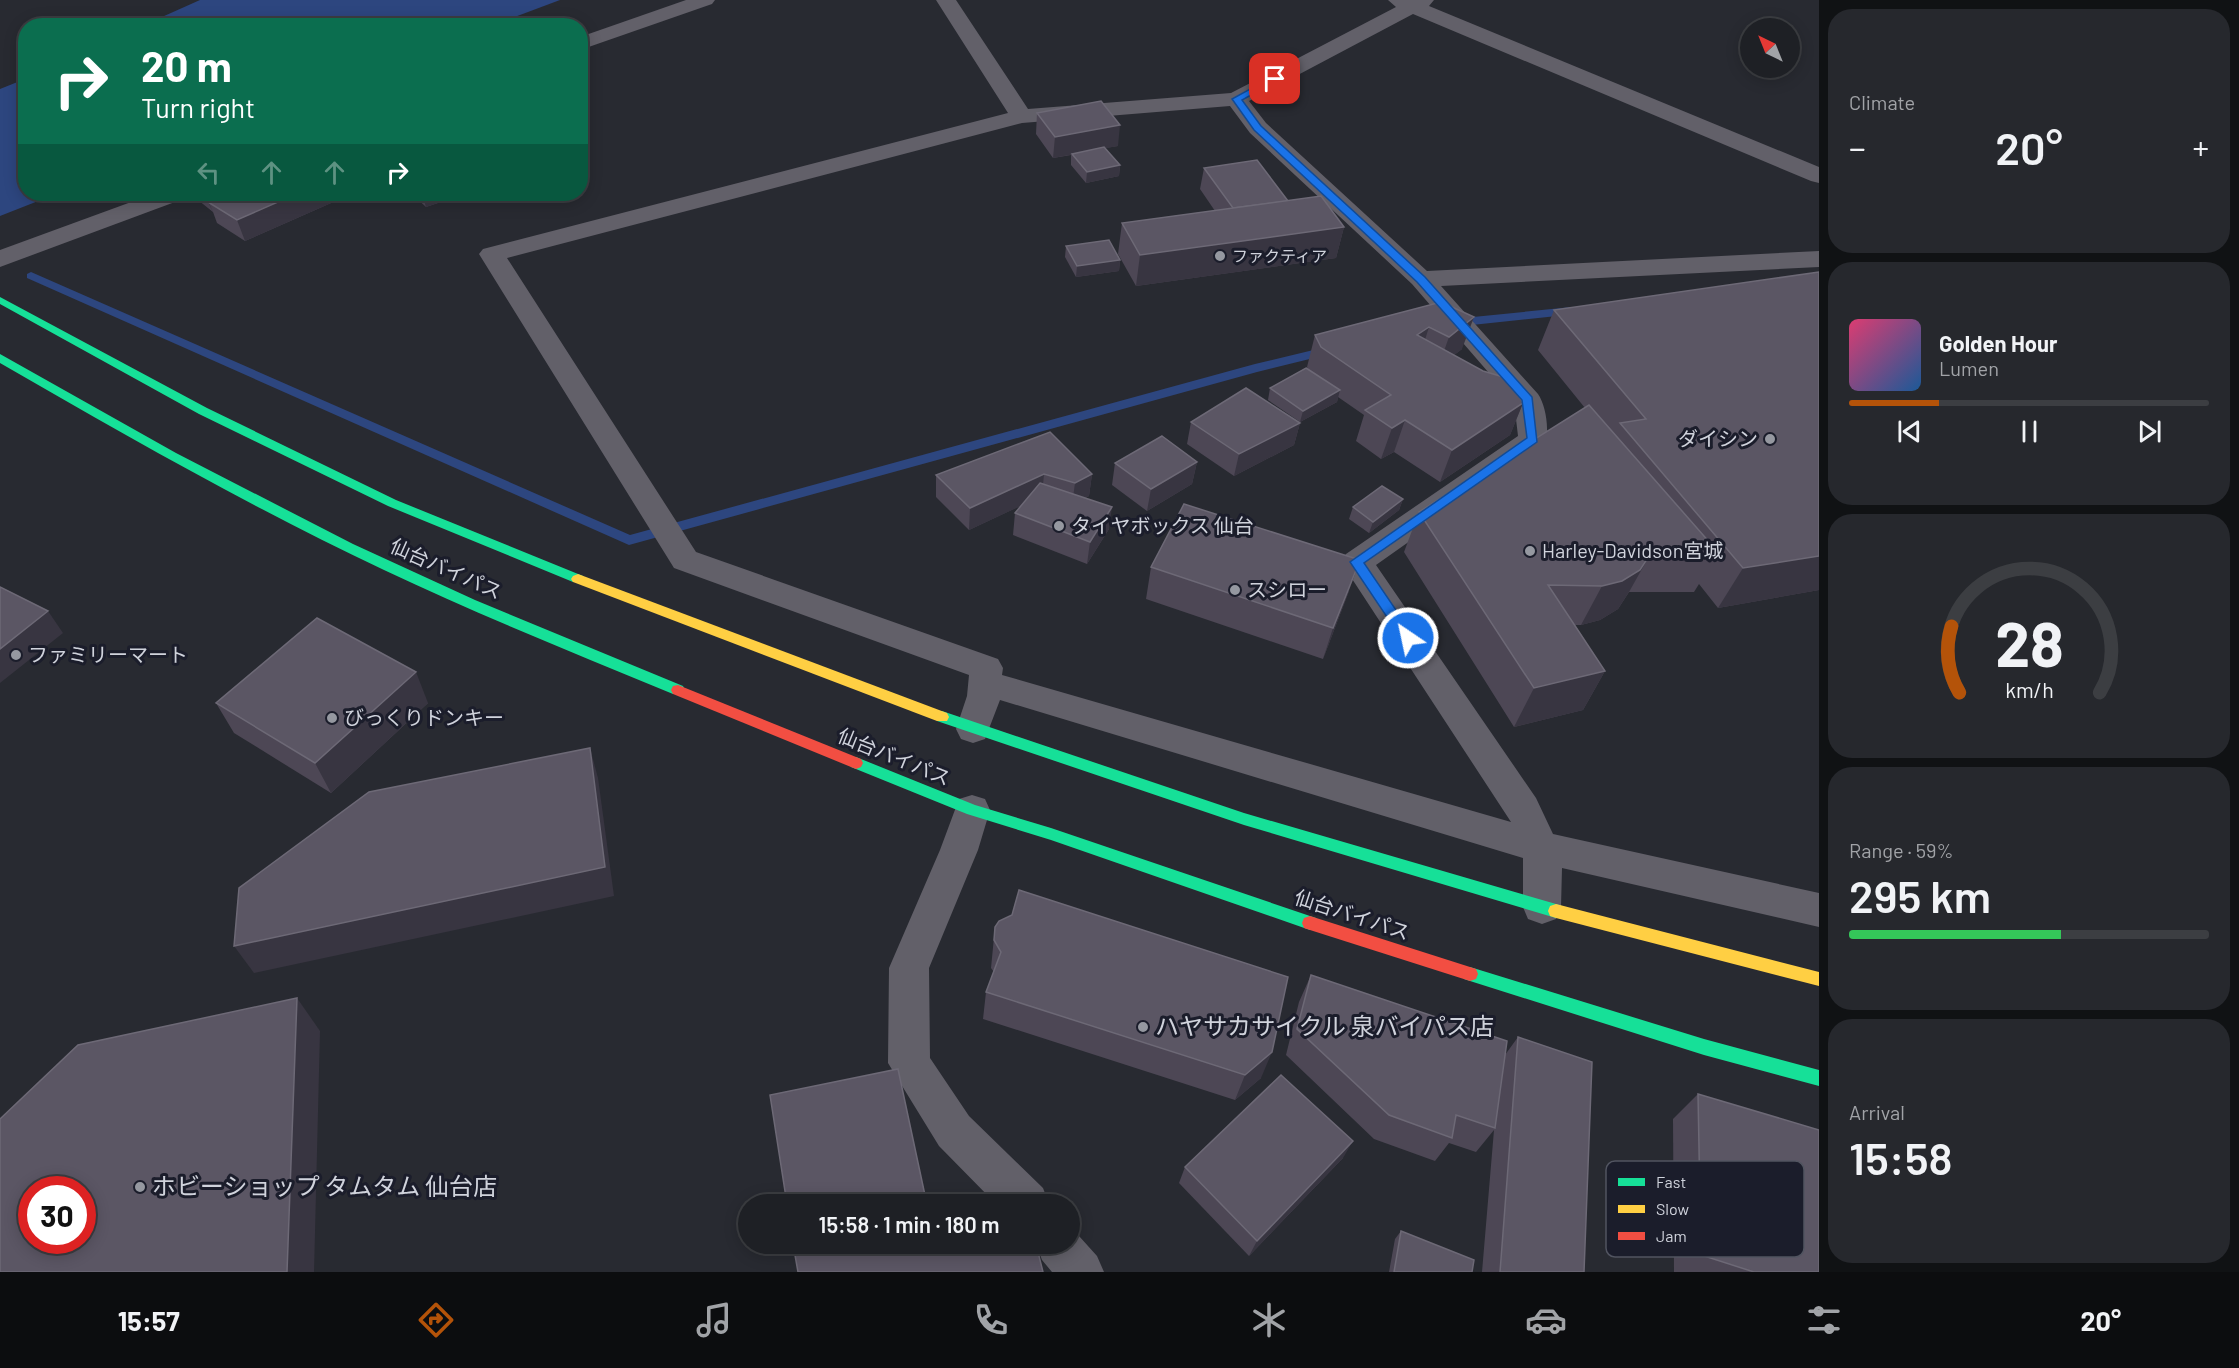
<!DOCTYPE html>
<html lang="en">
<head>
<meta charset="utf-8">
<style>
	body { margin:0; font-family:Barlow,"Noto Sans JP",sans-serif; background:#26282d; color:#f1f3f6; height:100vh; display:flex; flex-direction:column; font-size:22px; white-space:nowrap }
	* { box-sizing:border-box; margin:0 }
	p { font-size:20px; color:#a1a3a7 }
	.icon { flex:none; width:33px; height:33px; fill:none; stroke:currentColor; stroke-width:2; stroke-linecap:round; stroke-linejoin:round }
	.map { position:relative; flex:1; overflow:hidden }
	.panel { display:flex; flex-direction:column; gap:9px; padding:9px; background:#101214; width:420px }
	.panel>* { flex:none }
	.hud { position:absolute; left:18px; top:18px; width:570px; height:183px; border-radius:24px; box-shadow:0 3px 15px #0003,0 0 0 2px #3c3e42; background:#0b6e4f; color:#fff; overflow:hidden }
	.needle { width:39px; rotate:317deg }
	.tools { position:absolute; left:1740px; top:18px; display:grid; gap:12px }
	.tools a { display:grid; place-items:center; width:60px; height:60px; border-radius:50%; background:#1e2025; box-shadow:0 3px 15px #0003,0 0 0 2px #3c3e42; font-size:30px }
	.speed { position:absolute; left:18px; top:1176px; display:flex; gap:12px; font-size:30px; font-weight:700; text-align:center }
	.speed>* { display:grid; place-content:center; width:78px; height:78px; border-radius:50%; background:#1e2025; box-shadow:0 3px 15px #0003,0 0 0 2px #3c3e42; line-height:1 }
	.speed .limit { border:9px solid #d22; background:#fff; color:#111 }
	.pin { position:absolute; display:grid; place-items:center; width:51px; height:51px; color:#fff; margin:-26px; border-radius:12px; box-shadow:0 3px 9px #0006 }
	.me { position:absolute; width:66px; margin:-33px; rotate:326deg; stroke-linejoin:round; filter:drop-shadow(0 0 4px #0008) }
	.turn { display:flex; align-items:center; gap:21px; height:126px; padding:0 24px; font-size:27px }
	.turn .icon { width:78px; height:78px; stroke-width:2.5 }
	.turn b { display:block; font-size:42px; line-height:51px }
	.lanes { display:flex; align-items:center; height:57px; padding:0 24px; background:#0003; justify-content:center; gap:30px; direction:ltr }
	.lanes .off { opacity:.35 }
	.big { font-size:45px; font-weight:600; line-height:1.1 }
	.panel .tile { flex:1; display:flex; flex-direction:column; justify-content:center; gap:9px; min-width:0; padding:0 21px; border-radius:24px; background:#26282d }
	.panel .dial { align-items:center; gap:0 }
	.dial svg { height:156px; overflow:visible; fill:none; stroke:#3c3e42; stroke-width:7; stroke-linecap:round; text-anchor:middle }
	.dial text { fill:#f1f3f6; stroke:none }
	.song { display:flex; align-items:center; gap:18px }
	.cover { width:72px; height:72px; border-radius:9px; background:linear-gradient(135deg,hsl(340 70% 55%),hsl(210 70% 35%)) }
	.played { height:6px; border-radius:3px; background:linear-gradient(90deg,#b45309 25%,#3c3e42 25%) }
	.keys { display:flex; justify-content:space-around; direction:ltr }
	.heat { display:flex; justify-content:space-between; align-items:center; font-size:33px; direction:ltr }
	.charge { height:9px; border-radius:4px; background:linear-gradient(90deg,#34c759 59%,#3c3e42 0) }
	.trip { position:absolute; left:738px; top:1194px; width:342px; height:60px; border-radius:30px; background:#1e2025; box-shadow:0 3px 15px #0003,0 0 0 2px #3c3e42; font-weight:600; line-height:60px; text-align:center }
	.tab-bar { display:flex; height:96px; justify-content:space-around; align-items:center; background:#0c0d0f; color:#a1a3a7 }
	.tab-bar .icon { width:42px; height:42px }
	.tab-bar .on { color:#b45309 }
	.tab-bar b { font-size:27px; color:#f1f3f6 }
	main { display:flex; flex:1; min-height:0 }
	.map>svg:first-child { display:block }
	.water { fill:#2d467f }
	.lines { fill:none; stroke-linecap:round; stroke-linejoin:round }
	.stream { fill:#2d467f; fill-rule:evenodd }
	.street { fill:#626069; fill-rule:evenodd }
	.fast { fill:#16e098; fill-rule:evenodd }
	.slow { fill:#ffcf43; fill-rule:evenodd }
	.jam { fill:#f24e42; fill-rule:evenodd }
	.wall { fill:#4d4755 }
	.shaded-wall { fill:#383541 }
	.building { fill:#5b5664; stroke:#6d6976; stroke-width:1.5; fill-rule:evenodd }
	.route { fill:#1a73e8; stroke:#114b97; stroke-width:1.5 }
	.poi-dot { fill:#9598a0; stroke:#1b1d2b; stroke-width:2 }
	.labels { text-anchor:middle; stroke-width:6; stroke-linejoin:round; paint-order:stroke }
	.far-poi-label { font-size:16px; fill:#d0d3dc; stroke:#1b1d2b; text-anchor:start }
	.poi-label { font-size:20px; fill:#d0d3dc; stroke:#1b1d2b; text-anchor:start }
	.street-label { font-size:20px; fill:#d0d3dc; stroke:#1b1d2b }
	.near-poi-label { font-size:24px; fill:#d0d3dc; stroke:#1b1d2b; text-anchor:start }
	.key { fill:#1b1d2b; stroke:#515460; stroke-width:1.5 }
	.key-label { font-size:16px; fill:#d0d3dc }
</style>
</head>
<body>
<main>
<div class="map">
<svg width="1819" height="1272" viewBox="0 0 1819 1272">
	<rect width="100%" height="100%" fill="#282a31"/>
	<g class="water">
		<polygon points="200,0 560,0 493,25 144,25"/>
		<polygon points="25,79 26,194 56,194 0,216 0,89"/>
	</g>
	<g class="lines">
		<g class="stream">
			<polygon points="31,272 630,535 1255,364 1330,346 1336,350 1334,353 1257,372 629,545 27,278 27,274"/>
			<polygon points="1572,307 1576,308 1576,314 1453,327 1447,323 1453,319"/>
		</g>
		<g class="street">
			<polygon points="686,0 715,0 712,4 580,50 580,37"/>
			<path d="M936,0H956L1028,109L1231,93L1396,7L1388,0H1434L1429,6L1819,167V183L1811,181L1413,14L1249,101L1266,123L1427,271L1819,251V267L1441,286L1538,394C1546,405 1551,435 1543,447L1376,565L1536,798L1553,834L1819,893V927L1562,868L1561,907L1556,919L1542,924L1528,919L1523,907V858L1000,700L985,739L973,743L961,739L956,729L967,696L969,675L674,568L479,254L483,249L1008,113ZM1230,106L1250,133L1412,284L1514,402L1518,436L1346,554L1341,562L1511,822L1002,675L1003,668L998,659L696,552L507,258L1022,123Z"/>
			<polygon points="153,194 186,194 183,199 0,267 0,250"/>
			<polygon points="972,795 985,799 990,810 978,850 929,968 930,1058 969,1116 1043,1188 1049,1204 996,1204 939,1146 888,1063 889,968 940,850 959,799"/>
			<polygon points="1070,1226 1097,1256 1104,1272 1052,1272 1042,1260 1036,1244 1070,1244"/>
		</g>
		<g class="fast">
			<polygon points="0,297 207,408 396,500 583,576 585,579 583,582 573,582 388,506 199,414 0,304"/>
			<path d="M0,354L176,453L353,544L475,600L683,686L685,690L683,694H673C576,654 479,615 384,570C253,508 126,436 0,363Z"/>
			<polygon points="942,711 1244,813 1556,904 1562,906 1564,911 1562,916 1556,918 1244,825 937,721 935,717 937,713"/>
			<polygon points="856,757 975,805 1051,828 1310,916 1316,918 1318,923 1316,928 1310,930 1051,840 967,814 851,767 849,763 851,759"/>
			<polygon points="1470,967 1704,1039 1819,1070 1819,1086 1704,1055 1470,981 1464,979 1462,974 1464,969"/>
		</g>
		<g class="slow">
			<polygon points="578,574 947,713 949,717 947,721 937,721 573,582 571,579 573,576"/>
			<polygon points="1556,904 1819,972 1819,986 1556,918 1550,916 1548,911 1550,906"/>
		</g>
		<g class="jam">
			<polygon points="678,685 861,759 863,763 861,767 856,769 851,767 673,694 671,690 673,686"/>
			<polygon points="1310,916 1470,967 1476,969 1478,974 1476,979 1470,981 1310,930 1304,928 1302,923 1304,918"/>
		</g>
	</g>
	<g class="wall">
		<polygon points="1037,113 1118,146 1105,148 1120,165 1119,176 1086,183 1071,165 1071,155 1053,158 1036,134"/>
		<polygon points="1204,168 1288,201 1344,227 1336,258 1136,286 1118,254 1122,223 1215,211 1200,189"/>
		<polygon points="195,194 346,194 347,196 245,241 217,223 213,212 198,200"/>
		<polygon points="412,194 465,194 426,207"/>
		<polygon points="1066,246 1120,260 1119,271 1076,277 1065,257"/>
		<polygon points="1441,302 1462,349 1454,355 1523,403 1510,435 1440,482 1394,452 1381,459 1356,441 1364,415 1338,397 1337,402 1300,422 1268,400 1270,388 1308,369 1307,367 1315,335"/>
		<polygon points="1554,310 1819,590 1718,608 1699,584 1694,592 1629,592 1618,609 1600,620 1581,625 1575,625 1605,671 1583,710 1514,727 1404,552 1419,512 1585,408 1538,350"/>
		<polygon points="1191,422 1300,423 1294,445 1234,476 1187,444"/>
		<polygon points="1197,462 1192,484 1147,511 1112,485 1115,463"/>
		<polygon points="1092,474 1089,496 1085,498 1109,529 1087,564 1013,535 1015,513 1020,506 969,530 936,497 936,475"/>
		<polygon points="1403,499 1399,510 1369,533 1349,519 1353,507"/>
		<polygon points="1151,567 1349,591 1323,659 1146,599"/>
		<polygon points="216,703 428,703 331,793 234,733"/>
		<polygon points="995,927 1261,1078 1235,1100 983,1019 986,992 994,972 991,968"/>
		<polygon points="1311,975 1505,1055 1518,1037 1584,1272 1482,1272 1494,1130 1476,1152 1449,1143 1435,1161 1374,1139 1286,1055 1299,1002"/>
		<polygon points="1698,1094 1819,1272 1674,1272 1673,1119"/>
		<polygon points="1343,1158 1249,1256 1179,1183 1185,1167"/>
		<polygon points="1401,1231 1472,1272 1389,1272 1395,1239"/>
	</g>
	<g class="shaded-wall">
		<polygon points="1120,125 1118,146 1053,158 1055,137"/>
		<polygon points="1120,165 1119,176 1086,183 1087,172"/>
		<polygon points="205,194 261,194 208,202 213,212"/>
		<polygon points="296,194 346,194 347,196 245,241 237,220"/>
		<polygon points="422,194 465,194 426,207"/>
		<polygon points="1344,227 1336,258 1136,286 1140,255"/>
		<polygon points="1120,260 1119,271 1076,277 1077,266"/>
		<polygon points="1474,317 1462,349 1438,368 1449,337"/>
		<polygon points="1429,327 1419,359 1417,335"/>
		<polygon points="1340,390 1337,402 1300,422 1303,411"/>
		<polygon points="1523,403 1510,435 1440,482 1452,450"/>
		<polygon points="1405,420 1394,452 1381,459 1392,428"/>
		<polygon points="1300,423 1294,445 1234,476 1239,454"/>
		<polygon points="1197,462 1192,484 1147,511 1151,489"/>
		<polygon points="1044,474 1042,496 969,530 970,508"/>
		<polygon points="1092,474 1089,496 1072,505 1075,483"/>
		<polygon points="1403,499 1399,510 1369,533 1373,522"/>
		<polygon points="1112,507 1109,529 1087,564 1090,542"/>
		<polygon points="1651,553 1629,592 1618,609 1600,620 1581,625 1602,586"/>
		<polygon points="1819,556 1819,590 1718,608 1743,568"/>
		<polygon points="1360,560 1349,591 1323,659 1333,628"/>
		<polygon points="48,611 63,633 0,683 0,649"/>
		<polygon points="1605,671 1583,710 1514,727 1534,688"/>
		<polygon points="416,672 428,703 331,793 315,763"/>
		<polygon points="590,748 598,778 614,896 254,973 234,946"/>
		<polygon points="297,998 320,1031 314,1272 287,1272"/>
		<polygon points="1272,1052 1261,1078 1235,1100 1245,1075"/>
		<polygon points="1353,1141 1343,1158 1249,1256 1257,1241"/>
		<polygon points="926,1200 926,1204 904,1204"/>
	</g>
	<g class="building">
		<polygon points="1101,101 1120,125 1055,137 1037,113"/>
		<polygon points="1104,147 1120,165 1087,172 1072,154"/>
		<polygon points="1257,160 1288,201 1233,208 1204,168"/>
		<polygon points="226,194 296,194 237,220 208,202"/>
		<polygon points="1321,196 1344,227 1140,255 1122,223"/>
		<polygon points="1109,240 1120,260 1077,266 1066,246"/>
		<polygon points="1819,272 1819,556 1743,568 1620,423 1646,419 1554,310"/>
		<polygon points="1441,302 1474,317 1449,337 1429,327 1417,335 1483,371 1510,379 1523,403 1452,450 1405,420 1392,428 1365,410 1391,395 1321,347 1315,335"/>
		<polygon points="1306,368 1340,390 1303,411 1270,388"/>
		<polygon points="1246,388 1300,423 1239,454 1191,422"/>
		<polygon points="1589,405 1718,552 1651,553 1640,570 1622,581 1602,586 1548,585 1605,671 1534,688 1419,512"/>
		<polygon points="1050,432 1092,474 1075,483 1044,474 970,508 936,475"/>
		<polygon points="1162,436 1197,462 1151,489 1115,463"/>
		<polygon points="1040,483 1112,507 1090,542 1015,513"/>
		<polygon points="1382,486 1403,499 1373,522 1353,507"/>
		<polygon points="1184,504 1360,560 1333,628 1151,567"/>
		<polygon points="0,587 48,611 0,649"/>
		<polygon points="317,618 416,672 315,763 216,703"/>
		<polygon points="590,748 605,867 234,946 239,888 369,792"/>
		<polygon points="1019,890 1288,977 1272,1052 1245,1075 986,992 1001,952 994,940 995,927 999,921 1012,915"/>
		<polygon points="1311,975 1507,1041 1495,1128 1456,1115 1452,1138 1389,1115 1297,1029"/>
		<path d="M297,998L287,1272H0V1119L78,1045ZM32,1190H82V1240H32Z"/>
		<polygon points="1518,1037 1592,1062 1584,1272 1500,1272"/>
		<polygon points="898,1069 926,1200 904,1204 787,1204 770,1095"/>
		<polygon points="1281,1075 1353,1141 1257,1241 1185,1167"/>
		<polygon points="1698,1094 1819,1130 1819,1272 1754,1272 1701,1255"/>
		<polygon points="1023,1196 1025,1204 986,1204"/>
		<polygon points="1401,1231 1474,1260 1472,1272 1394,1272"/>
		<polygon points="793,1244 1036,1244 1043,1272 798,1272"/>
	</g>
	<polygon class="route" points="1272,77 1280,79 1242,100 1261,126 1425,277 1532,397 1537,442 1364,563 1415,638 1408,643 1403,641 1350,562 1527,438 1522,400 1417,282 1254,130 1232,99"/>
	<g class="poi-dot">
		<circle cx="1220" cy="256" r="6"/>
		<circle cx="1770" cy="439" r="6"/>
		<circle cx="1059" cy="526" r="6"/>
		<circle cx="1530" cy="551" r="6"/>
		<circle cx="1235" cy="590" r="6"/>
		<circle cx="16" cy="655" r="6"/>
		<circle cx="332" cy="718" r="6"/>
		<circle cx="1143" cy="1027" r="6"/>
		<circle cx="140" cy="1187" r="6"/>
	</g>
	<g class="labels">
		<g class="far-poi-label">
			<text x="1232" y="262">ファクティア</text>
		</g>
		<g class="poi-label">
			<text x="1758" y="446" text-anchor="end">ダイシン</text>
			<text x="1071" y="533">タイヤボックス 仙台</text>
			<text x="1542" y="558">Harley-Davidson宮城</text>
			<text x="1247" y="597">スシロー</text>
			<text x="28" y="662">ファミリーマート</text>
			<text x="344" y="725">びっくりドンキー</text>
		</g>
		<g class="street-label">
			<text transform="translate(446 569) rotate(24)" y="7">仙台バイパス</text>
			<text transform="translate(894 757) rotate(22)" y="7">仙台バイパス</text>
			<text transform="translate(1352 915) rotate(18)" y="7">仙台バイパス</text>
		</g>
		<g class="near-poi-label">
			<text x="1155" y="1035">ハヤサカサイクル 泉バイパス店</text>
			<text x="152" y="1195">ホビーショップ タムタム 仙台店</text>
		</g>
	</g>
	<rect x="1606" y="1161" width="198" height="96" rx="9" class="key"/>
	<rect x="1618" y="1178" width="27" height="8" fill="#16e098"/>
	<rect x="1618" y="1205" width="27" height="8" fill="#ffcf43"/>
	<rect x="1618" y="1232" width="27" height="8" fill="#f24e42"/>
	<g class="key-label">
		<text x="1656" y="1188">Fast</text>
		<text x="1656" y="1215">Slow</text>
		<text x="1656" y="1242">Jam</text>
	</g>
</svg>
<div class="tools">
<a><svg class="needle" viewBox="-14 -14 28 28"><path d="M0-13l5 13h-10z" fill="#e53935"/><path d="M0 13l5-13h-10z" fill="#a1a3a7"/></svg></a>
</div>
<div class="speed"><div class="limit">30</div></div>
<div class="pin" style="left:1275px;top:79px;background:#d93025"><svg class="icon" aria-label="arrive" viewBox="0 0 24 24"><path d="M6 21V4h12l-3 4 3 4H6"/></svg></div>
<svg class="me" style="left:1408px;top:638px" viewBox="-20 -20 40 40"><circle r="17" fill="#1a73e8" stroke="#fff" stroke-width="3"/><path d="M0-11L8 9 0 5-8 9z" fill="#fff"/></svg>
<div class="trip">15:58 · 1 min · 180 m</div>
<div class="hud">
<div class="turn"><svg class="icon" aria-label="right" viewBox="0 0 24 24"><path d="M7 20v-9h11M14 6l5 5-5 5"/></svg><div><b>20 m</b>Turn right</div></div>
<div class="lanes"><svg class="icon off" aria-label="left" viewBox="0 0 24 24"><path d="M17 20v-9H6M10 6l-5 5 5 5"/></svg><svg class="icon off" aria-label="ahead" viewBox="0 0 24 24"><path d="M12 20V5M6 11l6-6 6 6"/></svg><svg class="icon off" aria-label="ahead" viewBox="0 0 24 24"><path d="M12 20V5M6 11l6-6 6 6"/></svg><svg class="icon" aria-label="right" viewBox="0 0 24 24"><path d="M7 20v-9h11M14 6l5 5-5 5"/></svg></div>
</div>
</div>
<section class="panel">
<div class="tile"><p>Climate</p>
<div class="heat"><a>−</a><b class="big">20°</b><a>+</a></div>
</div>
<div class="tile">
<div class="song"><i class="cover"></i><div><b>Golden Hour</b><p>Lumen</p></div></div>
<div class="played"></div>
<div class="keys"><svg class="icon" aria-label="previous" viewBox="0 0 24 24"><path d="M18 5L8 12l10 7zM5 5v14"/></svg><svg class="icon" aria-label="pause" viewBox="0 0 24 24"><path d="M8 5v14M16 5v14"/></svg><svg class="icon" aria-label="next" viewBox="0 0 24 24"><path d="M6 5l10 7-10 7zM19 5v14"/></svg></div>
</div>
<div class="tile dial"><svg viewBox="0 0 100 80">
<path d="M14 69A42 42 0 1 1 86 69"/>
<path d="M14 69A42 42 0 0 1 10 35" stroke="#b45309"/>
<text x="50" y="56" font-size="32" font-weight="700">28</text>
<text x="50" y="72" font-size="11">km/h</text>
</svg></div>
<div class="tile"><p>Range · 59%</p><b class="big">295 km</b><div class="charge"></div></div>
<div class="tile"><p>Arrival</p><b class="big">15:58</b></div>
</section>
</main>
<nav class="tab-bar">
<b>15:57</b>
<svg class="icon on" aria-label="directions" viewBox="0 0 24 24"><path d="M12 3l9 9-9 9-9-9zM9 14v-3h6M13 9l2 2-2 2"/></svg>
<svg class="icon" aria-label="music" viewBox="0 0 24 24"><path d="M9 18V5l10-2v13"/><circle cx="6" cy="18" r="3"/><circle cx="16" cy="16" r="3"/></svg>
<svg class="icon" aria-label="phone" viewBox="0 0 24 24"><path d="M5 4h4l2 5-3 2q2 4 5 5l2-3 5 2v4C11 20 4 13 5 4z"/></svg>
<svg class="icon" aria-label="climate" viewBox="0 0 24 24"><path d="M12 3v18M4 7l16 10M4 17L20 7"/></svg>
<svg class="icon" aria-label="car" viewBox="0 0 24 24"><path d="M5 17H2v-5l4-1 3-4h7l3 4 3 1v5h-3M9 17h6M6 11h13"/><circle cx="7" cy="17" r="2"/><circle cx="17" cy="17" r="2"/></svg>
<svg class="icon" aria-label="filters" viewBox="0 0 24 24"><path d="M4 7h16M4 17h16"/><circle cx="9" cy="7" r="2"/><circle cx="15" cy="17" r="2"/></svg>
<b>20°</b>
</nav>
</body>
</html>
